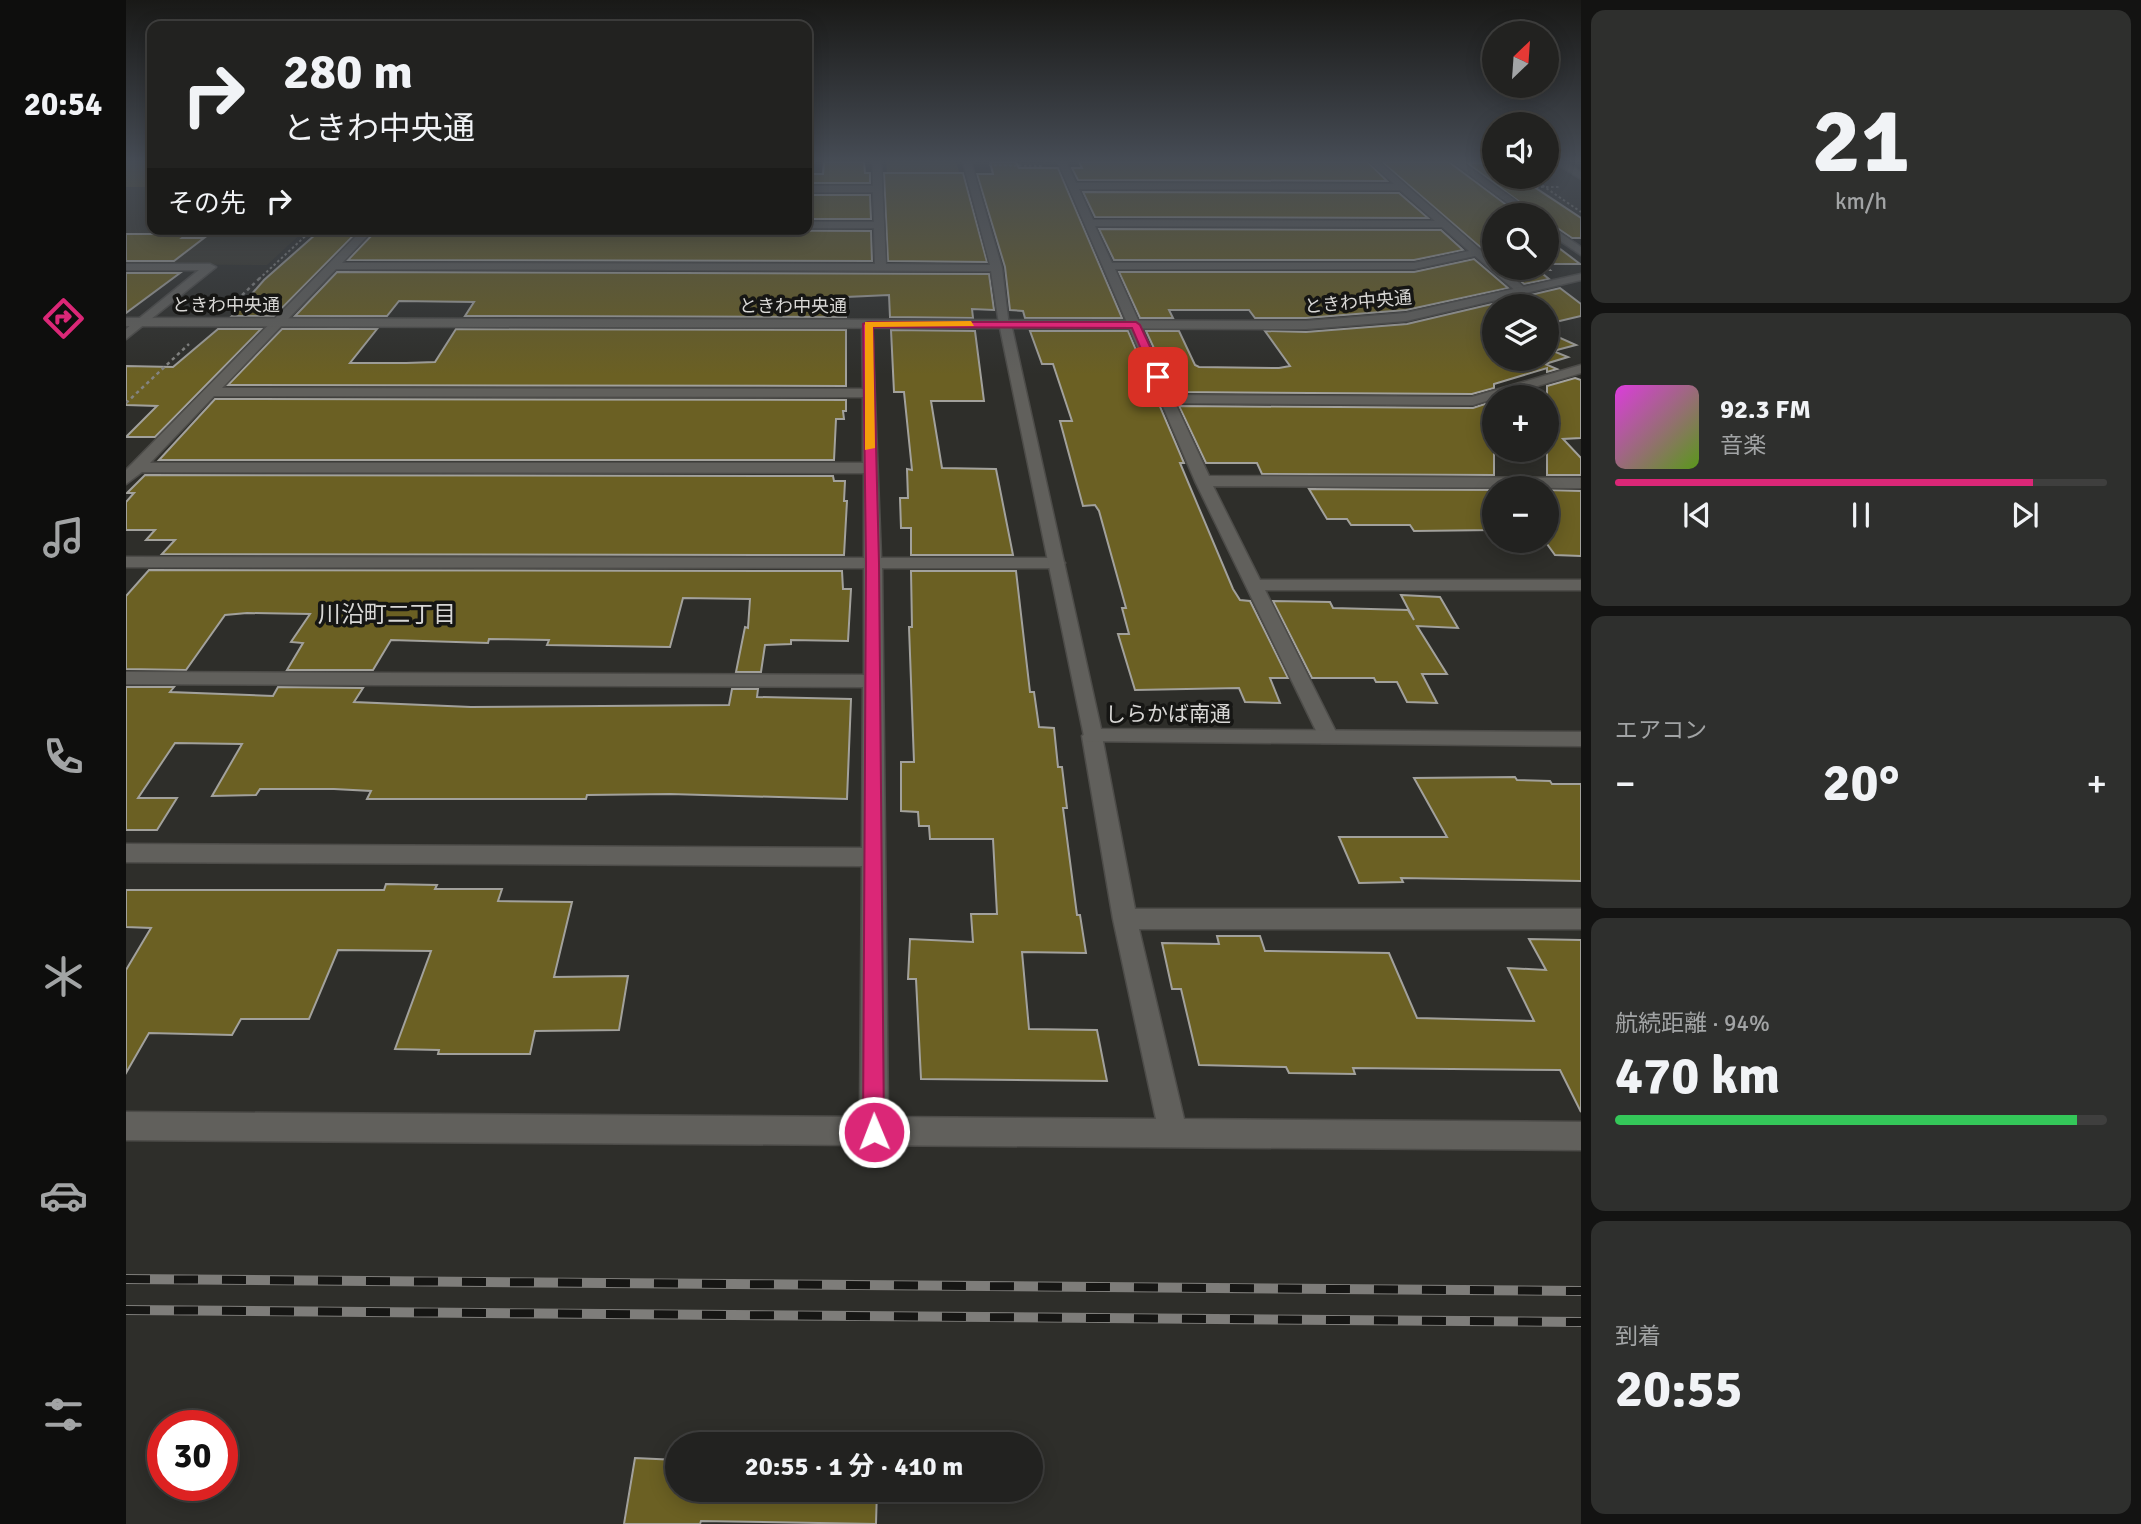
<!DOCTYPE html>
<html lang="ja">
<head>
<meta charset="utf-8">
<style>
	body { margin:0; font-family:Signika,"Noto Sans JP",sans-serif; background:#2e2f2d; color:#f1f3f6; height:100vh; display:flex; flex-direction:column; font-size:26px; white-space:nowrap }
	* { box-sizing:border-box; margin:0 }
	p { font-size:23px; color:#a2a4a5 }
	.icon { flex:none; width:38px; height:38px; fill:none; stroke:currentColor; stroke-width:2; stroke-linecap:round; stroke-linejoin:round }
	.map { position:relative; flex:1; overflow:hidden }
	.side { display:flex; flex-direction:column; gap:10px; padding:10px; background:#131312; width:560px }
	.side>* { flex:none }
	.banner { position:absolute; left:21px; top:21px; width:665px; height:214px; border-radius:14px; box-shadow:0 4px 18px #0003,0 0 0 2px #3f3f3e; background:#222220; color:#f1f3f6; overflow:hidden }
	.needle { width:46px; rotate:25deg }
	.buttons { position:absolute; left:1356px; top:21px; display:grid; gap:14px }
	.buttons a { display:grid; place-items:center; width:77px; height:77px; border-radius:50%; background:#222220; box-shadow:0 4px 18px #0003,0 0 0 2px #3f3f3e; font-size:35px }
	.speed { position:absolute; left:21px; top:1410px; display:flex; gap:14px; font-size:35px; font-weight:700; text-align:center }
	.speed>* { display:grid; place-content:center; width:91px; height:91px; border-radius:50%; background:#222220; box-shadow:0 4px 18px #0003,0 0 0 2px #3f3f3e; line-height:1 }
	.speed .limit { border:10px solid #d22; background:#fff; color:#111 }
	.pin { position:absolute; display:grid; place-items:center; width:60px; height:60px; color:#fff; margin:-30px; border-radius:14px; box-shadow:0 4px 10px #0006 }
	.me { position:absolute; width:77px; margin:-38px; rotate:359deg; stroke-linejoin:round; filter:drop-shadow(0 0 5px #0008) }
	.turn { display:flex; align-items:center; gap:24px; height:147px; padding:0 21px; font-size:32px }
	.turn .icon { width:91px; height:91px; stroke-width:2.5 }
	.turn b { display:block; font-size:49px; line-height:60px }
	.then { display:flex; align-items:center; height:66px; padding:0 21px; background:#0003; gap:14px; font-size:26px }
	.big { font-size:52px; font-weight:700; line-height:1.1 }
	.side .card { flex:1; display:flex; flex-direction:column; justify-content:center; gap:10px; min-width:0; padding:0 24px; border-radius:14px; background:#2e2f2d }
	.side .dial { align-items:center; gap:0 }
	.dial b { font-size:91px; line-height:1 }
	.song { display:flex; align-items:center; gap:21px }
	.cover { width:84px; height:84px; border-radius:10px; background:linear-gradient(135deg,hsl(300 70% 55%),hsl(90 70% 35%)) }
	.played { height:7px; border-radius:4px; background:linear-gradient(90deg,#db2777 85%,#3f3f3e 85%) }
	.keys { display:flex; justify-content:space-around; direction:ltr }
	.heat { display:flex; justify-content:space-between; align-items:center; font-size:38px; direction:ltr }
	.charge { height:10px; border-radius:5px; background:linear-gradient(90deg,#34c759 94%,#3f3f3e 0) }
	.trip { position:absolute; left:539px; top:1432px; width:378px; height:70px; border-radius:35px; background:#222220; box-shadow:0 4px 18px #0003,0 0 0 2px #3f3f3e; font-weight:700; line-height:70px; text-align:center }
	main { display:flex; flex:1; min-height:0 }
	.dock { display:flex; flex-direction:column; width:126px; justify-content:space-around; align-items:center; background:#0e0e0d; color:#a2a4a5 }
	.dock .icon { width:49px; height:49px }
	.dock .current { color:#db2777 }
	.dock b { font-size:32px; color:#f1f3f6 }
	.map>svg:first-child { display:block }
	.built { fill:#38362c }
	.green { fill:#59522a }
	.building { fill:#6b6023; stroke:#a2a19c; stroke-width:2 }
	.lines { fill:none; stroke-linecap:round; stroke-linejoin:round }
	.minor-casing { stroke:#4d4c49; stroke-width:3 }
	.tertiary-casing { stroke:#4d4c49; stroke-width:3 }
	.path-far1 { stroke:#848481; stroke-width:2; stroke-dasharray:2.5 2.5; stroke-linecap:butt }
	.path { stroke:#848481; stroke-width:2.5; stroke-dasharray:3.5 3.5; stroke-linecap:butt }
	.minor { fill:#61605c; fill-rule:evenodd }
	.tertiary { fill:#61605c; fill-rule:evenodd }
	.rail-casing { stroke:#7e7d7a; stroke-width:10 }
	.rail { stroke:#161614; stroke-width:8; stroke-dasharray:24; stroke-linecap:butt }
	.route { fill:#db2777; stroke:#8e194d; stroke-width:2 }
	.slow { fill:#f59e0b }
	.labels { text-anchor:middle; stroke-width:7; stroke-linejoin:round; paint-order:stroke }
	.far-street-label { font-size:18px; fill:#d8d7d5; stroke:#161614 }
	.street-label { font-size:21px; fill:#d8d7d5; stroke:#161614 }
	.neighbourhood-label { font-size:23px; fill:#d8d7d5; stroke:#161614 }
</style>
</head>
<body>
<main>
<nav class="dock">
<b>20:54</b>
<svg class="icon current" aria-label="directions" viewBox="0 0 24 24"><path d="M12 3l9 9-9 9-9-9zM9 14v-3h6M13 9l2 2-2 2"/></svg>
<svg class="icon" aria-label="music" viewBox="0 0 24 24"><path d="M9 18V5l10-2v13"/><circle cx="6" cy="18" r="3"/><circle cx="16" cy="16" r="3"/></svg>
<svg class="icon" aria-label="phone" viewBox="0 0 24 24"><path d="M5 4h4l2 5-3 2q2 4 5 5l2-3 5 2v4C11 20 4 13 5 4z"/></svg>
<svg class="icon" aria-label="climate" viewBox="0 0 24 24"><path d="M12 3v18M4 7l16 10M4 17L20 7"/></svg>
<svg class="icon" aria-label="car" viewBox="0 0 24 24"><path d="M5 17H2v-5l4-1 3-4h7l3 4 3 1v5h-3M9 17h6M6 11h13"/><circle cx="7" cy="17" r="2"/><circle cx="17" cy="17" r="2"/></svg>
<svg class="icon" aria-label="filters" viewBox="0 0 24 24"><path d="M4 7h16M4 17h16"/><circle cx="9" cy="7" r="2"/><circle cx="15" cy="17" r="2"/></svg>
</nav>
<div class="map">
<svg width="1455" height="1524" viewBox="0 0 1455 1524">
	<rect width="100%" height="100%" fill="#2e2e2a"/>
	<polygon class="built" points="0,162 26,162 26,229 180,229 141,265 0,264"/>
	<g class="green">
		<rect x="0" y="162" width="26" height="25"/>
		<polygon points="760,162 830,162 833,172 761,172"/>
	</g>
	<g class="building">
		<polygon points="698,162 738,162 739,173 744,173 744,183 681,183 681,174 697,174"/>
		<polygon points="864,162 890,162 893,168 932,168 996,318 899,318 897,311 884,310 879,267 851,174 867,174"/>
		<polygon points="953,162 1242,162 1261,181 952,180 946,168 956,168"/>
		<polygon points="1256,162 1323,162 1394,215 1368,215 1368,259"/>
		<polygon points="1341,163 1368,163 1368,177 1393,177 1455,218 1455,238 1446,238 1421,221 1421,215 1411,215"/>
		<polygon points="758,173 837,173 861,262 762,261"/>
		<polygon points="957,192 1273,193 1302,218 969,217"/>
		<polygon points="681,195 744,195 745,219 681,219"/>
		<polygon points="260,229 745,231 746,261 222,260 246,235 255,235"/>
		<polygon points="973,229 1315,230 1337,250 1288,260 988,260"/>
		<polygon points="0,234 61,234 56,238 78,238 48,261 0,261"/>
		<polygon points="190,234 228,235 148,316 106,316 128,296 124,296 138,280"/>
		<polygon points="1421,235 1432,245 1429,245 1454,264 1421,264"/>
		<polygon points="1348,259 1382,288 1280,310 1180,318 1129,318 1123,310 1043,310 1047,318 1014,318 993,272 1288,272"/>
		<polygon points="1421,267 1424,270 1412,270 1423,279 1398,284 1380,268"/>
		<polygon points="211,272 863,274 868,310 846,309 847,318 764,317 763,295 720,297 720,317 339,316 348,302 273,301 261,316 169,316"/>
		<polygon points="0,273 54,273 0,313"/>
		<polygon points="1434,288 1455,304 1455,316 1421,324 1421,306 1368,306 1368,359 1421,359 1421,332 1450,345 1427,351 1442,357 1419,364 1431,369 1421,372 1421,368 1368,384 1368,388 1346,394 1048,392 1020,331 1053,331 1069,365 1073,367 1153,368 1164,366 1139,331 1180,332 1281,324"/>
		<polygon points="92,329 135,329 29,437 0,437 31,406 0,405 0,366 47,367"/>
		<polygon points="156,329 251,329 224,363 280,363 309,362 330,329 720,330 720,386 102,385"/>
		<polygon points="765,330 849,331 858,401 805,401 816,468 870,469 887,555 785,555 785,528 775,528 774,498 782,498 781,469 786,470 778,392 768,392"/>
		<polygon points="904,331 1002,331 1058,463 1054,463 1107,589 1114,600 1124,601 1162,678 1144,678 1154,703 1119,702 1113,688 1009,690 992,634 1003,634 996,608 1000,608 973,511 969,505 957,506 934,421 946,421 927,364 916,364"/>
		<polygon points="1449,378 1455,380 1455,438 1437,439 1455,458 1455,475 1421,475 1421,386"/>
		<polygon points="89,399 720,400 720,411 717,411 718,419 710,419 708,460 33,460"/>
		<polygon points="1368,401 1368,475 1136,474 1131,463 1080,463 1053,406 1347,408"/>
		<polygon points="19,475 707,476 708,481 719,481 718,501 721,501 718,555 36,554 49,540 20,540 29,530 0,530 0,502 8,493 1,493"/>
		<polygon points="1183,489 1368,490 1368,530 1288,531 1284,525 1225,525 1221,519 1201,519"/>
		<polygon points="1421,490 1455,491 1455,556 1429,555 1421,544"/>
		<polygon points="23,570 716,571 717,589 725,589 722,641 665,640 665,644 639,645 635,672 610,672 619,627 622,628 624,599 557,598 544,647 421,645 423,640 363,639 362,643 265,640 247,670 161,670 177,643 165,642 184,614 121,613 99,615 60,670 0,669 0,596"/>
		<polygon points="785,571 890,571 904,692 908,692 913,727 928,728 932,767 936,767 941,808 937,808 951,915 954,915 960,953 896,952 903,1029 971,1030 981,1081 795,1079 790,979 782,979 784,939 847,942 845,914 871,914 867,839 804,839 803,826 793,826 792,812 775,811 775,762 788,762 783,627 786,627"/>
		<polygon points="1275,595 1314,597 1332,628 1291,626 1321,674 1296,674 1311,703 1281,702 1271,682 1250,682 1248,678 1186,678 1147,601 1204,602 1207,608 1282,610 1288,620"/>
		<polygon points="0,687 48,687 44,692 147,696 152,687 237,688 228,702 345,707 603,705 606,689 632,689 631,697 725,699 721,799 544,794 461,795 460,799 241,799 245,791 208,789 134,789 130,795 86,796 116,744 49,743 12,798 51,798 31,830 0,830"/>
		<polygon points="1389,777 1391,780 1424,781 1426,784 1455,784 1455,881 1275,878 1277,882 1233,883 1213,837 1321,837 1288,778"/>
		<polygon points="260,884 311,885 309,889 376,889 372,901 446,902 428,977 502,976 493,1030 409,1031 404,1054 312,1054 313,1050 269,1049 305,951 212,950 183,1019 115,1019 106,1035 23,1033 0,1073 0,970 25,928 0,927 0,890 258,890"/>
		<polygon points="1091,936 1134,936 1139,951 1263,953 1291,1018 1408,1021 1382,968 1420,970 1403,939 1455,940 1455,1112 1434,1070 1227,1068 1229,1074 1163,1073 1160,1067 1073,1065 1055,989 1046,989 1036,943 1093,944"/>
		<polygon points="509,1458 551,1460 551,1489 751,1489 750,1524 575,1521 574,1524 498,1524"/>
	</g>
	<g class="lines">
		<g class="minor-casing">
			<g id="minor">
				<path d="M747,162H755L760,264L864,265L837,162H845L876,268L883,327L873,324L865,271L210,269L96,388L737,389L736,324L746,321L755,558H931L939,563L931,568H756L762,1117L1030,1119L987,919L956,736L966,729L976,736L1009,909H1455V929H1013L1058,1119L1455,1122V1150L0,1140V1112L734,1117L736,866L0,862V844L736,848L737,687L0,684V672L738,675V568L0,567V557L738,558V473L16,472L0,484V470L237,229H248L216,263L749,264L748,228H681V222H748L747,192H681V186H747ZM88,396L737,397V463H24Z"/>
				<path d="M932,162H940L950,183L1268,184L1244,162H1253L1368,262V268H1376L1400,289V293H1392L1349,256L1288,269H989L1046,395L1346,397L1455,365V373L1347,405L1049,403L1083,476L1455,478V488L1087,486L1134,580H1455V590H1139L1213,738L1210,743H1196L1069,481ZM953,189L1274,190L1309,221L967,220ZM969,226L1316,227L1343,251L1288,263H986Z"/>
				<polygon points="1327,162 1336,162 1409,215 1398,215"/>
				<polygon points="1428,162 1438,162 1455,172 1455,179"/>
				<polygon points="1421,224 1455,247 1455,255 1421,232"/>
				<polygon points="0,264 84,264 90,267 0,339 0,329 73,270 0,270"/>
			</g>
		</g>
		<g class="tertiary-casing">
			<polygon id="tertiary" points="1455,274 1455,280 1280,321 1180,329 886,328 975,729 1455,732 1455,746 959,741 874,328 0,326 0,318 1180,321 1280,313"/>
		</g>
		<g class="path-far1">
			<polyline points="863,165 917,166"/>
			<polyline points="1404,177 1455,212"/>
			<polyline points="1400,187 1433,187"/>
			<polyline points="133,279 187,229"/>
		</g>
		<g class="path">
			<polyline points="111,300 135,277"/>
			<polyline points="0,403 63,344"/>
		</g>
		<use href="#minor" class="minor"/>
		<use href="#tertiary" class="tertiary"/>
		<g class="rail-casing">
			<g id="rail">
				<polyline points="0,1279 1455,1291"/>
				<polyline points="0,1310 1455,1322"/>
			</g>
		</g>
		<use href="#rail" class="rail"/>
	</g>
	<linearGradient id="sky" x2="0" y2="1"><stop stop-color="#191917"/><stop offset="0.43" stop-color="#464c55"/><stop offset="1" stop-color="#464c55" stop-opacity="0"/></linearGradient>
	<rect width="1455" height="375" fill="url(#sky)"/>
	<polygon class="route" points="742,322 1010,322 1014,325 1038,377 1032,380 1027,377 1006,328 747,327 753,563 758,1132 755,1139 748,1142 740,1139 737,1132 740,563 737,324"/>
	<polygon class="slow" points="845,321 848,326 747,327 749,448 739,450 739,322"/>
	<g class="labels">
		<g class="far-street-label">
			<text transform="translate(1232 302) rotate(-5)" y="6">ときわ中央通</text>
			<text x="100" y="311">ときわ中央通</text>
			<text x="667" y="312">ときわ中央通</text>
		</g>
		<g class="street-label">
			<text x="1042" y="721">しらかば南通</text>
		</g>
		<g class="neighbourhood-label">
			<text x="261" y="622">川沿町二丁目</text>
		</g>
	</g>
</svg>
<div class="buttons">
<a><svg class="needle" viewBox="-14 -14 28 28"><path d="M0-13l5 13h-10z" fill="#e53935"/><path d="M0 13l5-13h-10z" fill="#a2a4a5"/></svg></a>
<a><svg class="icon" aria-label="sound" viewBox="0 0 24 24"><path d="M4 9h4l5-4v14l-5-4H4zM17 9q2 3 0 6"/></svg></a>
<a><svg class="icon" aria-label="search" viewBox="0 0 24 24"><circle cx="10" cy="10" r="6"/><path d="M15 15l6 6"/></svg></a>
<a><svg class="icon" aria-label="layers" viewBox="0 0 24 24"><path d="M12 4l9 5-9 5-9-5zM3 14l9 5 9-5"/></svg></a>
<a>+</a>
<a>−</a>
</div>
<div class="speed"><div class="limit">30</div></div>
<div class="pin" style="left:1032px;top:377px;background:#d93025"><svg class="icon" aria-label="arrive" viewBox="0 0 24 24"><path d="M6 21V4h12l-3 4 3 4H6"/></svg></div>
<svg class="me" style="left:748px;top:1132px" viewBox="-20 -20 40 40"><circle r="17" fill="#db2777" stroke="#fff" stroke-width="3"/><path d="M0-11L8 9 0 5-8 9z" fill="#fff"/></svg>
<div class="trip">20:55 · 1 分 · 410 m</div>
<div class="banner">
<div class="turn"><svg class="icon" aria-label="right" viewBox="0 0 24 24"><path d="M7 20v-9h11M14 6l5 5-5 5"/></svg><div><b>280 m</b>ときわ中央通</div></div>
<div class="then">その先<svg class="icon" aria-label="right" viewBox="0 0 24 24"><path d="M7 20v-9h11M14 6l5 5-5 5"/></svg></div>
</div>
</div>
<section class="side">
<div class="card dial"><b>21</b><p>km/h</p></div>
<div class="card">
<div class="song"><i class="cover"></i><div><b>92.3 FM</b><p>音楽</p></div></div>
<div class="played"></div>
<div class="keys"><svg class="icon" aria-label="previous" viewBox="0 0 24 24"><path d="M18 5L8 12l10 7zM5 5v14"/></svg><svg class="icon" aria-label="pause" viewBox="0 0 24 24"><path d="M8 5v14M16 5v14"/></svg><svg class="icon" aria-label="next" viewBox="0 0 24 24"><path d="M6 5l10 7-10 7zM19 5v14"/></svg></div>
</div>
<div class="card"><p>エアコン</p>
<div class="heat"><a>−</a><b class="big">20°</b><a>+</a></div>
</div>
<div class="card"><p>航続距離 · 94%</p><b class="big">470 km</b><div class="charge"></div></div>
<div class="card"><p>到着</p><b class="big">20:55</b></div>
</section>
</main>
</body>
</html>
